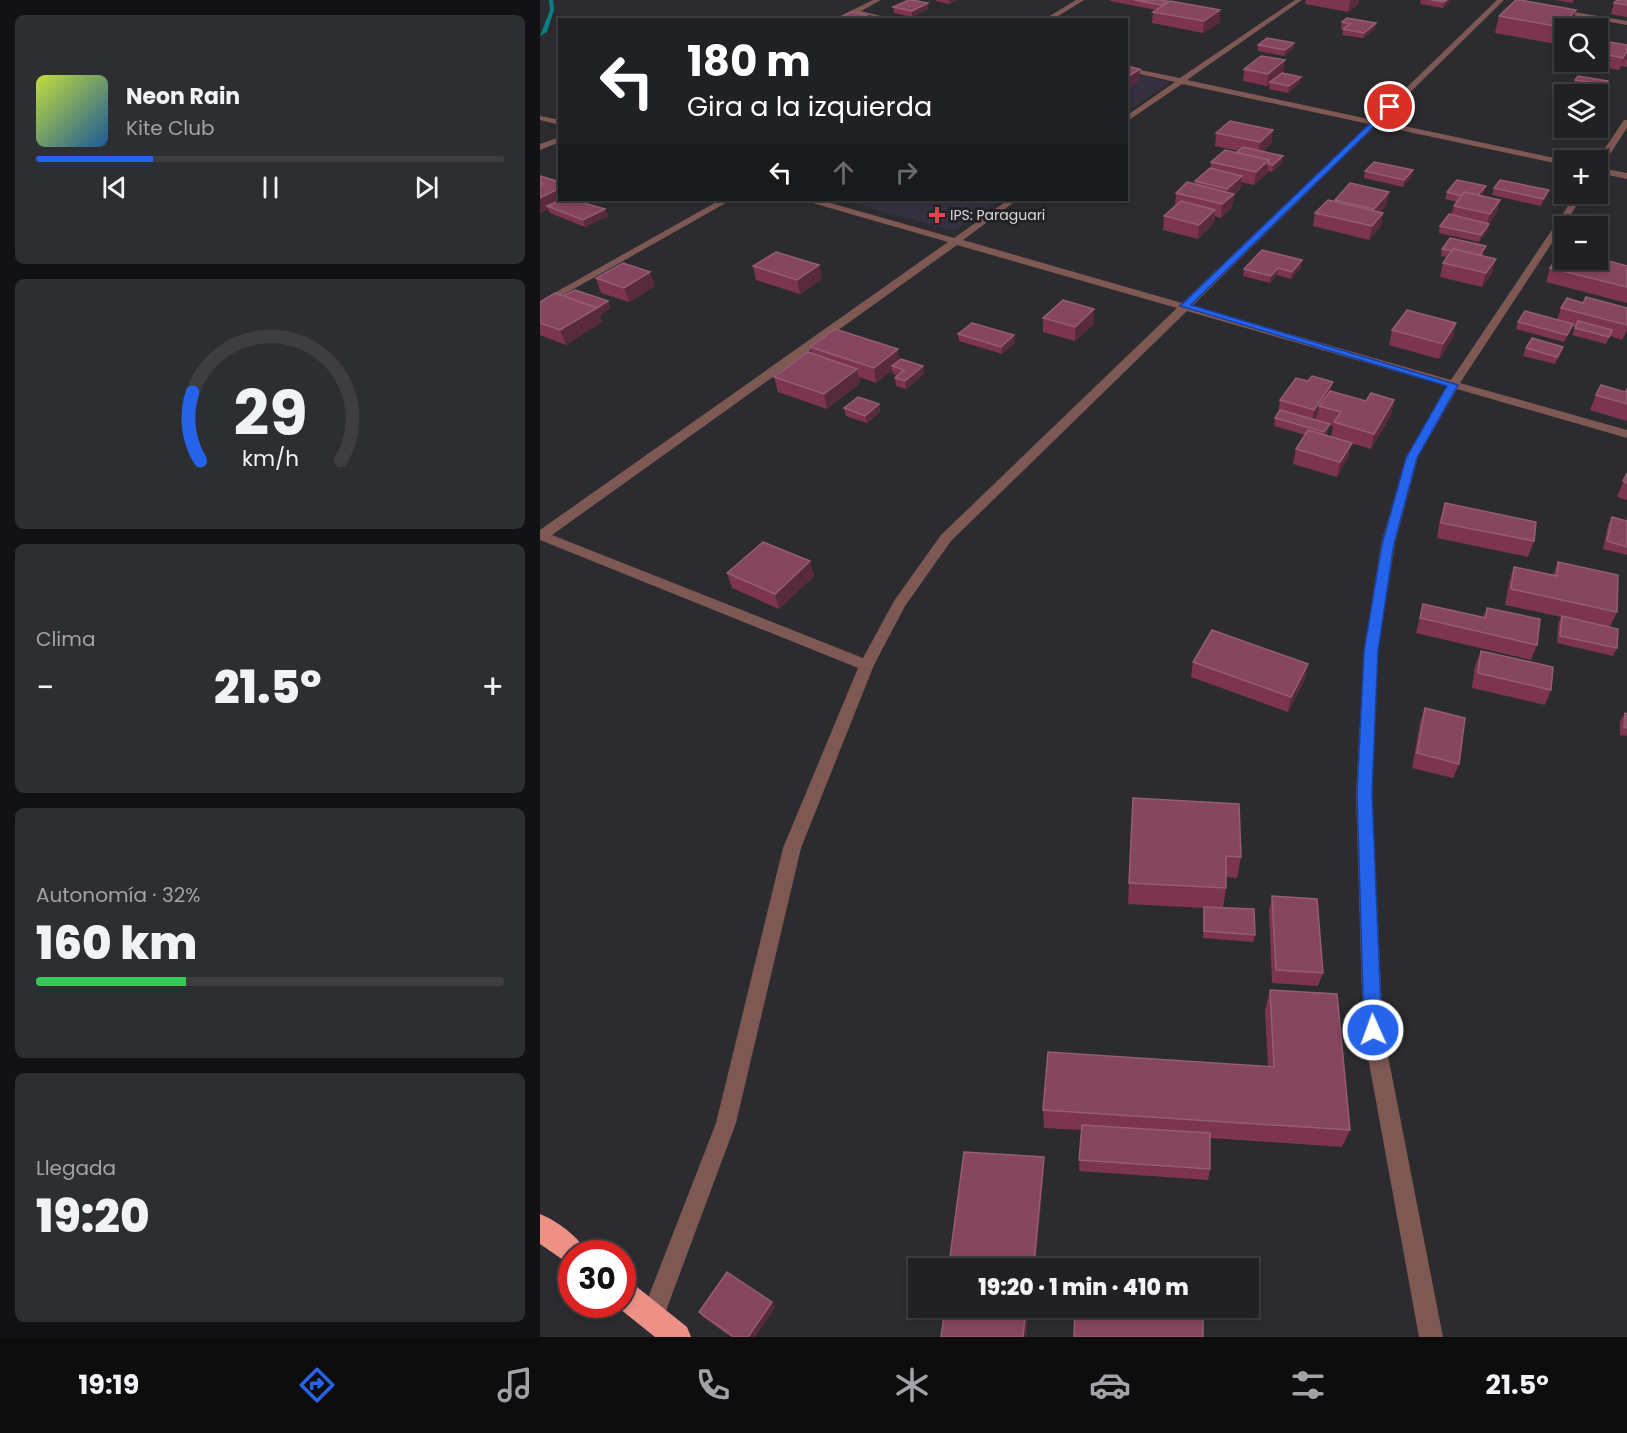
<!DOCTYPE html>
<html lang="es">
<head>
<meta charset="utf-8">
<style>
	body { margin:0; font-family:Poppins,sans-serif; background:#2d2e31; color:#f1f3f6; height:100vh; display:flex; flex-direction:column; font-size:22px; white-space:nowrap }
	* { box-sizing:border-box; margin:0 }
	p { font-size:20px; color:#a2a3a6 }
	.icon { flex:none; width:33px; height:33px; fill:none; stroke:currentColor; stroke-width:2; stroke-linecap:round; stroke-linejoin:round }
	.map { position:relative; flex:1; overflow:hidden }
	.drawer { display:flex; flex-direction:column; gap:15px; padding:15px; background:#121214; width:540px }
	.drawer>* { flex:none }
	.banner { position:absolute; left:18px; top:18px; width:570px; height:183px; border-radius:0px; box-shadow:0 3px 9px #0003,0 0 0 2px #3e3e41; background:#202124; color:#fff; overflow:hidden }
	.fabs { position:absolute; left:1014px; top:18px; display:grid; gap:12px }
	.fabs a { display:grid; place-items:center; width:54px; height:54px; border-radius:0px; background:#212124; box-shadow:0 3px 9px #0003,0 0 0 2px #3e3e41; font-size:30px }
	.speed { position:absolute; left:18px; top:1240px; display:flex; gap:12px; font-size:30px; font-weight:700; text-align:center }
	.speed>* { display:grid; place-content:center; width:78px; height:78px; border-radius:50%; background:#212124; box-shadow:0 3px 9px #0003,0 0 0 2px #3e3e41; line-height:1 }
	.speed .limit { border:9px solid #d22; background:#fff; color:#111 }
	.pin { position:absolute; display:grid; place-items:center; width:51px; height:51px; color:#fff; margin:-26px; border:3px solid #fff; border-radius:50%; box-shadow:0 2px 6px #0007 }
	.me { position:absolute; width:66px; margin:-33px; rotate:358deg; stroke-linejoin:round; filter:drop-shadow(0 0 4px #0008) }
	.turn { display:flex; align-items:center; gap:21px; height:126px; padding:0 30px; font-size:27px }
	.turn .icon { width:78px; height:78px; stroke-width:2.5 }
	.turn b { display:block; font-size:42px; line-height:51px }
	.lanes { display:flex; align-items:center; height:57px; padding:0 30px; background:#0003; justify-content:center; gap:30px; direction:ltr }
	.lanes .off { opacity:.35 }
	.big { font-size:45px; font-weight:800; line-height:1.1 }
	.drawer .card { flex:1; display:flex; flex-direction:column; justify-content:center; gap:9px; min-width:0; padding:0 21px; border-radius:9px; background:#2d2e31 }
	.drawer .dial { align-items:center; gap:0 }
	.dial svg { height:156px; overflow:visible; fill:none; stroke:#3e3e41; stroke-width:7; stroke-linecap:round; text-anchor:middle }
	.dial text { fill:#f1f3f6; stroke:none }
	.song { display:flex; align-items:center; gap:18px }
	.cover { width:72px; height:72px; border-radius:9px; background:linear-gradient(135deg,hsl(70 70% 55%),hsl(210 70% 35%)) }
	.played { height:6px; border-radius:3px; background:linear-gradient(90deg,#2563eb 25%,#3e3e41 25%) }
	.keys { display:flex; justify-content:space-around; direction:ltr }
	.heat { display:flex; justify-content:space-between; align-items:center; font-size:33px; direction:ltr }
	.charge { height:9px; border-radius:4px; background:linear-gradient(90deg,#34c759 32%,#3e3e41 0) }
	.trip { position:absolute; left:368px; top:1258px; width:351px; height:60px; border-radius:0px; background:#212124; box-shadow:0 3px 9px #0003,0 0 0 2px #3e3e41; font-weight:800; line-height:60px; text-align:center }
	.tabs { display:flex; height:96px; justify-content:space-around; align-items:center; background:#0d0d0e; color:#a2a3a6 }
	.tabs .icon { width:42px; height:42px }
	.tabs .current { color:#2563eb }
	.tabs b { font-size:27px; color:#f1f3f6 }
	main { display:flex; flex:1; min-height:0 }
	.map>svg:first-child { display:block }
	.industrial { fill:#363141 }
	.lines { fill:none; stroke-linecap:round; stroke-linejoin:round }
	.stream { fill:#087e87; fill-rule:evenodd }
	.street { fill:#7e5853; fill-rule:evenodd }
	.highway { fill:#ed9186; fill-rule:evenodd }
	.wall { fill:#7d3451; fill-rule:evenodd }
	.shaded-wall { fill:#582a3d }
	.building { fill:#874660; stroke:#945d73; stroke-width:1.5 }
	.route { fill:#2563eb; stroke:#184099; stroke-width:1.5 }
	.health-dot { fill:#e0444e; stroke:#222227; stroke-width:2 }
	.labels { text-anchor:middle; stroke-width:6; stroke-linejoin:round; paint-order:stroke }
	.far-poi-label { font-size:14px; fill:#dadadd; stroke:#222227; text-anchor:start }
</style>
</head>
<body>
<main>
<section class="drawer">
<div class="card">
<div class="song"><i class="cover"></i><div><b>Neon Rain</b><p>Kite Club</p></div></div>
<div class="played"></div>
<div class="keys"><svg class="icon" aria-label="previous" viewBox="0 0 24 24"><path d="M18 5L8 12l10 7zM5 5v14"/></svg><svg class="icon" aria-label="pause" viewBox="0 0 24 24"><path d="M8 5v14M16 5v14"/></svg><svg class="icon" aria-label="next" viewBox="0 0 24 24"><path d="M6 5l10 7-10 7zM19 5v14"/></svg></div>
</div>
<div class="card dial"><svg viewBox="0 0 100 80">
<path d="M14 69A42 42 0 1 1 86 69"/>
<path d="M14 69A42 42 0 0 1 10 34" stroke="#2563eb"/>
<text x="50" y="56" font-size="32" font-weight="700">29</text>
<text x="50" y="72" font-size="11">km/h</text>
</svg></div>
<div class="card"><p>Clima</p>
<div class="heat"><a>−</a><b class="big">21.5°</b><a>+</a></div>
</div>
<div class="card"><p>Autonomía · 32%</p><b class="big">160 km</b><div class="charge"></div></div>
<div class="card"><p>Llegada</p><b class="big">19:20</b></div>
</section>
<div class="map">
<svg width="1087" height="1337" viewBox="0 0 1087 1337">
	<rect width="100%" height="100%" fill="#2c2c30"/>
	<g class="industrial">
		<polygon points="587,73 630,82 587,112"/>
		<polygon points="302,200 460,200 414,231"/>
	</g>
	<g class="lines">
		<polygon class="stream" points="9,0 13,0 14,10 7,32 0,36 10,10"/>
		<g class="street">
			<path d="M333,0H341L321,11L357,20C343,20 330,13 316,14C309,14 302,20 292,20Z"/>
			<polygon points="536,0 544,0 512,20 503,20"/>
			<path d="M755,0H762L647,80L833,120L957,0H964L841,121L1024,160V165L836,125L652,306L911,380L1036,194H1044L920,383L1087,430V438L917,389L878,457L855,544L838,651L832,793L843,1030L903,1337H879L823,1030L816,793L824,651L841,544L866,457L907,386L647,311L411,541L365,606L334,665L261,848L196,1123L121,1324L113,1328L105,1324L101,1316L176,1123L243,848L318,668L0,540V530L408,242L269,202L268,200H280L414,238L468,200H477L423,240L642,303L829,124L642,84L586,122V116L635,82L586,71V67L640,78ZM417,245L637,308L401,535L354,601L323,658L12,535Z"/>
			<polygon points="1017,9 1087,21 1087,25 1015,12"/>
			<polygon points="0,116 20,120 20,125 0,120"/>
			<polygon points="1084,120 1087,120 1087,128 1061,168 1087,173 1087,179 1058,173 1057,160"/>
			<polygon points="20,137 20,142 0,150 0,144"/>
			<polygon points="180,200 191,200 0,308 0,301"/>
		</g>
		<g class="highway">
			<path d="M0,1214C17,1221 40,1237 47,1254H32V1266L0,1244Z"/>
			<polygon points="82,1280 92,1283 147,1327 151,1337 115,1337 75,1305 82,1305"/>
		</g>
	</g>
	<g class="wall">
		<polygon points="396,0 417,0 409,4 396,1"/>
		<polygon points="570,0 619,0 627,1 627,3 680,22 663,33 612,23 613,12 616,10 570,1"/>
		<polygon points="766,0 819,0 819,4 808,12 765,4"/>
		<polygon points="881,0 910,0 909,3 903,8 880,4"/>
		<polygon points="1016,0 1034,0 1032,3"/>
		<polygon points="1087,0 1087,17 1071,14 1074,3"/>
		<polygon points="388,3 388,9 372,17 354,13 353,7"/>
		<polygon points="959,16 1032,26 1030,28 1024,28 1024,34 1016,44 955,33"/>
		<polygon points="802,22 835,29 823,38 802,35 804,28 801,28"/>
		<polygon points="1058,40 1087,45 1087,67 1081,66 1079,70 1033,62 1058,62"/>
		<polygon points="754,43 753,49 744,56 718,51 718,45"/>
		<polygon points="704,69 744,72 743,73 760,83 748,93 729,89 730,84 727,86 703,81"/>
		<polygon points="1035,80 1068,81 1066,87 1063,92 1033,86"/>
		<polygon points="676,133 732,143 722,152 742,163 732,172 728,171 727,173 714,185 701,182 700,189 694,195 692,207 681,218 675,216 674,223 658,239 623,230 624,216 635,206 636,193 655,184 655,181 671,168 671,162 696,153 699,151 675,146"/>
		<polygon points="825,171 871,177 863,187 824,178"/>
		<polygon points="0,176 20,200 65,209 68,216 45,227 10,213 8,209 1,213 0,212"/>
		<polygon points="954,188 1009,190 1006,197 1001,206 952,195"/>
		<polygon points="907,192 944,193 941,196 960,200 956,214 949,224 947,231 939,242 899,233 900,226 911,215 914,206 917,202 905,199"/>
		<polygon points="795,200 846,206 840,212 843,213 841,226 829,240 773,226 775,213 795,201"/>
		<polygon points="902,249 944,253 942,256 952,273 942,287 900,277 903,263 907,257 901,256"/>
		<polygon points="279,265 282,279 260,294 216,280 213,266"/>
		<polygon points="1087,266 1087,303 1006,282 1010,268 1050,268"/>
		<polygon points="761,268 751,279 737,275 730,283 703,276 704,269"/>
		<polygon points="56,278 115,286 89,302 61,293"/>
		<polygon points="23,296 68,301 70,308 60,315 62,322 26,345 0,335 0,302"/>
		<polygon points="1043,303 1087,308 1087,330 1082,340 1070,336 1066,344 1032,335 1035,327 1032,326 1024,342 976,329 978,322 1017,320 1021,308"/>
		<polygon points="503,318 554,324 535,341 503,332"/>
		<polygon points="852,330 913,338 899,359 849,345"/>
		<polygon points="418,334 474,335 475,343 462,354 419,341"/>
		<polygon points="270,347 360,360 383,366 384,374 366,389 356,386 355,378 358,376 353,374 352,370 336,383 319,377 320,383 287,409 238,392 234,377 271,353"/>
		<polygon points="986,348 1021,354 1015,364 983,356"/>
		<polygon points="1087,389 1087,421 1050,410 1056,395 1085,392"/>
		<path d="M791,392L826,401L854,400L851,415L831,449L811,443L808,458L797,477L753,464L756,449L765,435L734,426L735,418L738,414L740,400ZM789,425L793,426L791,437L786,435L788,432Z"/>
		<polygon points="339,404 340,412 327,423 306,416 304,408"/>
		<polygon points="1087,473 1087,500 1077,497"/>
		<polygon points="905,503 994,541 988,557 897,538 900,519"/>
		<polygon points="1072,517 1087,521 1087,555 1063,549 1068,525"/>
		<polygon points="270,561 274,576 239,609 192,588 187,573"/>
		<polygon points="1018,562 1077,612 1070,627 1077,648 1073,656 1017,643 1018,624 1021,617 965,605 969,582 974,567 1013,575"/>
		<polygon points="883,604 943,617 947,608 997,645 991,660 876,633"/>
		<polygon points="941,651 1011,690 1005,705 932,688 935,666"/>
		<polygon points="653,662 768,664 765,679 748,712 651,677"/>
		<polygon points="885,708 919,764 913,778 872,768 880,723"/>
		<polygon points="1085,713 1087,714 1087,736 1080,735 1080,721"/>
		<polygon points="593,798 701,857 697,878 686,877 686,888 683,908 715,935 713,942 663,938 663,914 664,908 588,904"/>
		<polygon points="732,896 783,973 778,986 732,983 729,911"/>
		<polygon points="730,990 810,1130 802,1147 670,1138 670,1169 668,1180 539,1171 541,1130 504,1128 503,1110 728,1066 725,1010"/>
		<polygon points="504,1168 495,1269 438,1269 412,1267 410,1257"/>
		<polygon points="235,1307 215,1337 191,1337 163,1317 159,1312"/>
	</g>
	<g class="shaded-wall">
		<polygon points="409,0 417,0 409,4"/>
		<polygon points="811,0 819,0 819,4 808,12 810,1"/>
		<polygon points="907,0 910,0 909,3 903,8 904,2"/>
		<polygon points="388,3 388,9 372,17 372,11"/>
		<polygon points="680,10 680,22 663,33 664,21"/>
		<polygon points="1036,10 1032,26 1030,28 1024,28 1024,34 1016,44 1020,27"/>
		<polygon points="836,23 835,29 823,38 824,33"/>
		<polygon points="754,43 753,49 744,56 745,50"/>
		<polygon points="1087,52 1087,59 1083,60 1081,66 1079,70 1083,58"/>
		<polygon points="745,60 744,72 731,83 730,82 727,86 728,74"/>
		<polygon points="600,69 599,81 586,90 586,78"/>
		<polygon points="761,77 760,83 748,93 749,86"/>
		<polygon points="733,130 732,143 718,155 720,142"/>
		<polygon points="743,156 742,163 732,172 733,165"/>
		<polygon points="729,160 727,173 714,185 716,172"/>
		<polygon points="873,170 871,177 863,187 864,180"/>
		<polygon points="702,176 700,189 694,195 692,207 681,218 682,204 686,201 687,189"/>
		<polygon points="946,186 944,193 934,206 936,199"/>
		<polygon points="20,188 20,200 28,200 7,206 8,209 1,213 0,209 0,198"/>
		<polygon points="1009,190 1006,197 1001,206 1003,199"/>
		<polygon points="849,192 846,206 831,222 834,209"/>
		<polygon points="960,200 956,214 949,224 947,231 939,242 941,235 946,228 950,214"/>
		<polygon points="65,209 68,216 45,227 43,220"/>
		<polygon points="675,210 674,223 658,239 659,225"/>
		<polygon points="843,213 841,226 829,240 832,226"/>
		<polygon points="956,259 952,273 942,287 946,273"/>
		<polygon points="762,260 761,268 751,279 752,272"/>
		<polygon points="279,265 282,279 260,294 257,280"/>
		<polygon points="738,268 737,275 730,283 731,276"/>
		<polygon points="110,272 115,286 89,302 84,288"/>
		<polygon points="68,301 70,308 60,315 62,322 26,345 20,330"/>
		<polygon points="554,309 554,324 535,341 535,327"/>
		<polygon points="916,323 913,338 899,359 903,344"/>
		<polygon points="1033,324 1031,331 1024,342 1027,335"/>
		<polygon points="474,335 475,343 462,354 461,347"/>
		<polygon points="1023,347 1021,354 1015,364 1017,357"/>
		<polygon points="358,349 360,364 352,366 352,370 336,383 334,368"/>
		<polygon points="383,366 384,374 366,389 365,381"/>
		<polygon points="317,369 320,383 287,409 284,394"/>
		<polygon points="793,382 790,396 779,406 778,415 771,425 774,410"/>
		<polygon points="854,400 851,415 831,449 834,434"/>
		<polygon points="339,404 340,412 327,423 325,416"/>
		<polygon points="790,424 788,432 783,440 784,432"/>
		<polygon points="812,443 808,458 797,477 800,462"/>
		<polygon points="270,561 274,576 239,609 235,594"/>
		<polygon points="768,664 765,679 748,712 751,697"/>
		<polygon points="504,1157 504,1168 495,1269 494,1269 494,1263"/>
		<polygon points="232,1302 235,1307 215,1337 208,1337"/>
		<polygon points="486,1308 489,1308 486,1337 483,1337"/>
	</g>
	<g class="building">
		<polygon points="369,0 372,0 388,3 372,11 353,7"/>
		<polygon points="594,0 619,0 627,1 621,5"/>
		<polygon points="891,0 907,0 904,2"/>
		<polygon points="976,0 980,0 1036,10 1020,27 959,16"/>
		<polygon points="1077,0 1087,0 1087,5 1074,3"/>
		<polygon points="630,1 680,10 664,21 613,12"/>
		<polygon points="311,12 327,15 320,18 325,20 296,20"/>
		<polygon points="807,18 836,23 824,33 803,29 810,24 802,22"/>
		<polygon points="727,38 754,43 745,50 718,45"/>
		<polygon points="1058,40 1087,45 1087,52 1083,58 1058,53"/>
		<polygon points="721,56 745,60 728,74 704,69"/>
		<polygon points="586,66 600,69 586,78"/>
		<polygon points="742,73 761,77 749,86 730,82"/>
		<polygon points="1038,76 1068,81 1065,85 1035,80"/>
		<polygon points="690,121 733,130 720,142 676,133"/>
		<polygon points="703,147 743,156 733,165 728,164 729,160 696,153"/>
		<polygon points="685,150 729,160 716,172 671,162"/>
		<polygon points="834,162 873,170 864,180 825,171"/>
		<polygon points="670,168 702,176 687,189 655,181"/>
		<polygon points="0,176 20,182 20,188 0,198 0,186 3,184 0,183"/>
		<polygon points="917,180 946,186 938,195 924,192 922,196 907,192"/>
		<polygon points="960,180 1009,190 1003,199 954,188"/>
		<polygon points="647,182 694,194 682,204 636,193"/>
		<polygon points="810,183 849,192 834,209 795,200"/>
		<polygon points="924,192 960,200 950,214 914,206"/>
		<polygon points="21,200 33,200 65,209 43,220 7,206"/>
		<polygon points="788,200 843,213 832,226 775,213"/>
		<polygon points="641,201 675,210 659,225 624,216"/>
		<polygon points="909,214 949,224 941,235 900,226"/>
		<polygon points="910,238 946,246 940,255 913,249 912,251 902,249"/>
		<polygon points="913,249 956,259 946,273 903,263"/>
		<polygon points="722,250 762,260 752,272 738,268 731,276 704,269"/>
		<polygon points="236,252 279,265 257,280 213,266"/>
		<polygon points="1058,258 1087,266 1087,287 1010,268 1015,260 1050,268 1056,260 1058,260"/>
		<polygon points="83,263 110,272 84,288 56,278"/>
		<polygon points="35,290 68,301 57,308 23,296"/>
		<polygon points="15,293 57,308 20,330 0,323 0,302"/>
		<polygon points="1046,297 1087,308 1087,325 1021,308 1027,298 1043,303"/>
		<polygon points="523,300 554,309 535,327 503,318"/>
		<polygon points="867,310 916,323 903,344 852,330"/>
		<polygon points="985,311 1033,324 1027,335 978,322"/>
		<polygon points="1038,321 1072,330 1069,337 1035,328"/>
		<polygon points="432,323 474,335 461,347 418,334"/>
		<polygon points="295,329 358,349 334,368 270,347"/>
		<polygon points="992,338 1023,347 1017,357 986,348"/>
		<polygon points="268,352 317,369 284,394 234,377"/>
		<polygon points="361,359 383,366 365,381 355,378 364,370 352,366"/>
		<polygon points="772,376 793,382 774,410 740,400 756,378 768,381"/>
		<polygon points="1061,385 1085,392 1087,389 1087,404 1056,395"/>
		<polygon points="790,391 826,401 831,393 854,400 834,434 794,422 801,412 779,406"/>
		<polygon points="318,397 339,404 325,416 304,408"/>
		<polygon points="740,410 790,424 784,432 735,418"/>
		<polygon points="768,430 812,443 800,462 756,449"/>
		<polygon points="1087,473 1087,483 1083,481"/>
		<polygon points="905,503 996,522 994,541 901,523"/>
		<polygon points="1072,517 1087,521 1087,547 1067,541"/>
		<polygon points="223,542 270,561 235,594 187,573"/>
		<polygon points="1018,562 1078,575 1077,612 971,589 974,567 1017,576"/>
		<polygon points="883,604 946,618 947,608 1000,619 997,645 880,618"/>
		<polygon points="1022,616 1078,629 1077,648 1020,636"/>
		<polygon points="672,630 768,664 751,697 653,662"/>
		<polygon points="941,651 1013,667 1011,690 938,673"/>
		<polygon points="885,708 925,718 919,764 877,753"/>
		<polygon points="1085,713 1087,714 1087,728 1084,727"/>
		<polygon points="593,798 699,804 701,857 686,856 686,888 589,883"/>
		<polygon points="732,896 777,899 783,973 736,970"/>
		<polygon points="664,907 714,909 715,935 664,931"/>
		<polygon points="730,990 797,994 810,1130 503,1110 508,1052 734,1067"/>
		<polygon points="542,1125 670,1133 670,1169 539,1160"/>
		<polygon points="424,1152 504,1157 494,1263 410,1257"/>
		<polygon points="187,1272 232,1302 208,1337 194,1337 159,1312"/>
		<polygon points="405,1308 486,1308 483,1337 401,1337"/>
		<polygon points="535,1308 663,1308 663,1337 534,1337"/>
	</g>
	<polygon class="route" points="848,106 854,107 651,305 918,385 877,458 854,544 838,651 832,793 842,1030 840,1036 833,1038 827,1036 824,1030 817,793 824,651 842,544 866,458 907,386 640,306"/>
	<path class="health-dot" d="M394 206h6v6h6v6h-6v6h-6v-6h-6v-6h6z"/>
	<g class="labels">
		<g class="far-poi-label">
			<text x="410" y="220">IPS: Paraguari</text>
		</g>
	</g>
</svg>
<div class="fabs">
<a><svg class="icon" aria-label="search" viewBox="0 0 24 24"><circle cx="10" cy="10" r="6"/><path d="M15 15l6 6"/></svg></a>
<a><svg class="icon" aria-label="layers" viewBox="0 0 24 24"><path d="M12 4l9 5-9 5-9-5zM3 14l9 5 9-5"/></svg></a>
<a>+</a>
<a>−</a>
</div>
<div class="speed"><div class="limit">30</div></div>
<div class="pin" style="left:850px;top:107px;background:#d93025"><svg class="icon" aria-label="arrive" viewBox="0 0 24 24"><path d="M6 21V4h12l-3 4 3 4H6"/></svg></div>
<svg class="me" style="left:833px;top:1030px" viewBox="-20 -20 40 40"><circle r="17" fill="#2563eb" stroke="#fff" stroke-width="3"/><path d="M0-11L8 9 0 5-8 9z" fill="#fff"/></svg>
<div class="trip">19:20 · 1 min · 410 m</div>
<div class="banner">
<div class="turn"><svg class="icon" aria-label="left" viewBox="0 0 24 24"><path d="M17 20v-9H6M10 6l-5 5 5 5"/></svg><div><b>180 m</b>Gira a la izquierda</div></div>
<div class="lanes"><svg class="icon" aria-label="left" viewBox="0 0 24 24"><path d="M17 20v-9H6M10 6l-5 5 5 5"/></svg><svg class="icon off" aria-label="ahead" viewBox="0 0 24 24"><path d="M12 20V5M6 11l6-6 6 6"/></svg><svg class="icon off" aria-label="right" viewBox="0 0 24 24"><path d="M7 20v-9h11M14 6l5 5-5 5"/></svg></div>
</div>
</div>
</main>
<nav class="tabs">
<b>19:19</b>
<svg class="icon current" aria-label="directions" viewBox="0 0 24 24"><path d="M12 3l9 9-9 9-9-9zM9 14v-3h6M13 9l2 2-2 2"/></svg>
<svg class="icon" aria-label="music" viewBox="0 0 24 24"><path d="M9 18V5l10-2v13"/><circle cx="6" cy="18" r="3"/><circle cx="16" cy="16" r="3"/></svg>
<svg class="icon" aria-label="phone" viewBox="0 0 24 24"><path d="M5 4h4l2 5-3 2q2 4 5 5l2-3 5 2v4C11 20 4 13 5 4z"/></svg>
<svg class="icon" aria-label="climate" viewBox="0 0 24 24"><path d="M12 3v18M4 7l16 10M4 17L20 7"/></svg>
<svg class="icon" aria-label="car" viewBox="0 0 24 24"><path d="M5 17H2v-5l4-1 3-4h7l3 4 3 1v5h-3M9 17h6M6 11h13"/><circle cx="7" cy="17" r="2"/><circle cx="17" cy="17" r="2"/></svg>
<svg class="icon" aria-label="filters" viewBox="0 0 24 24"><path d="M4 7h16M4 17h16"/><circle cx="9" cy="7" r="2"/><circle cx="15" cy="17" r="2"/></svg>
<b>21.5°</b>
</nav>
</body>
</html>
